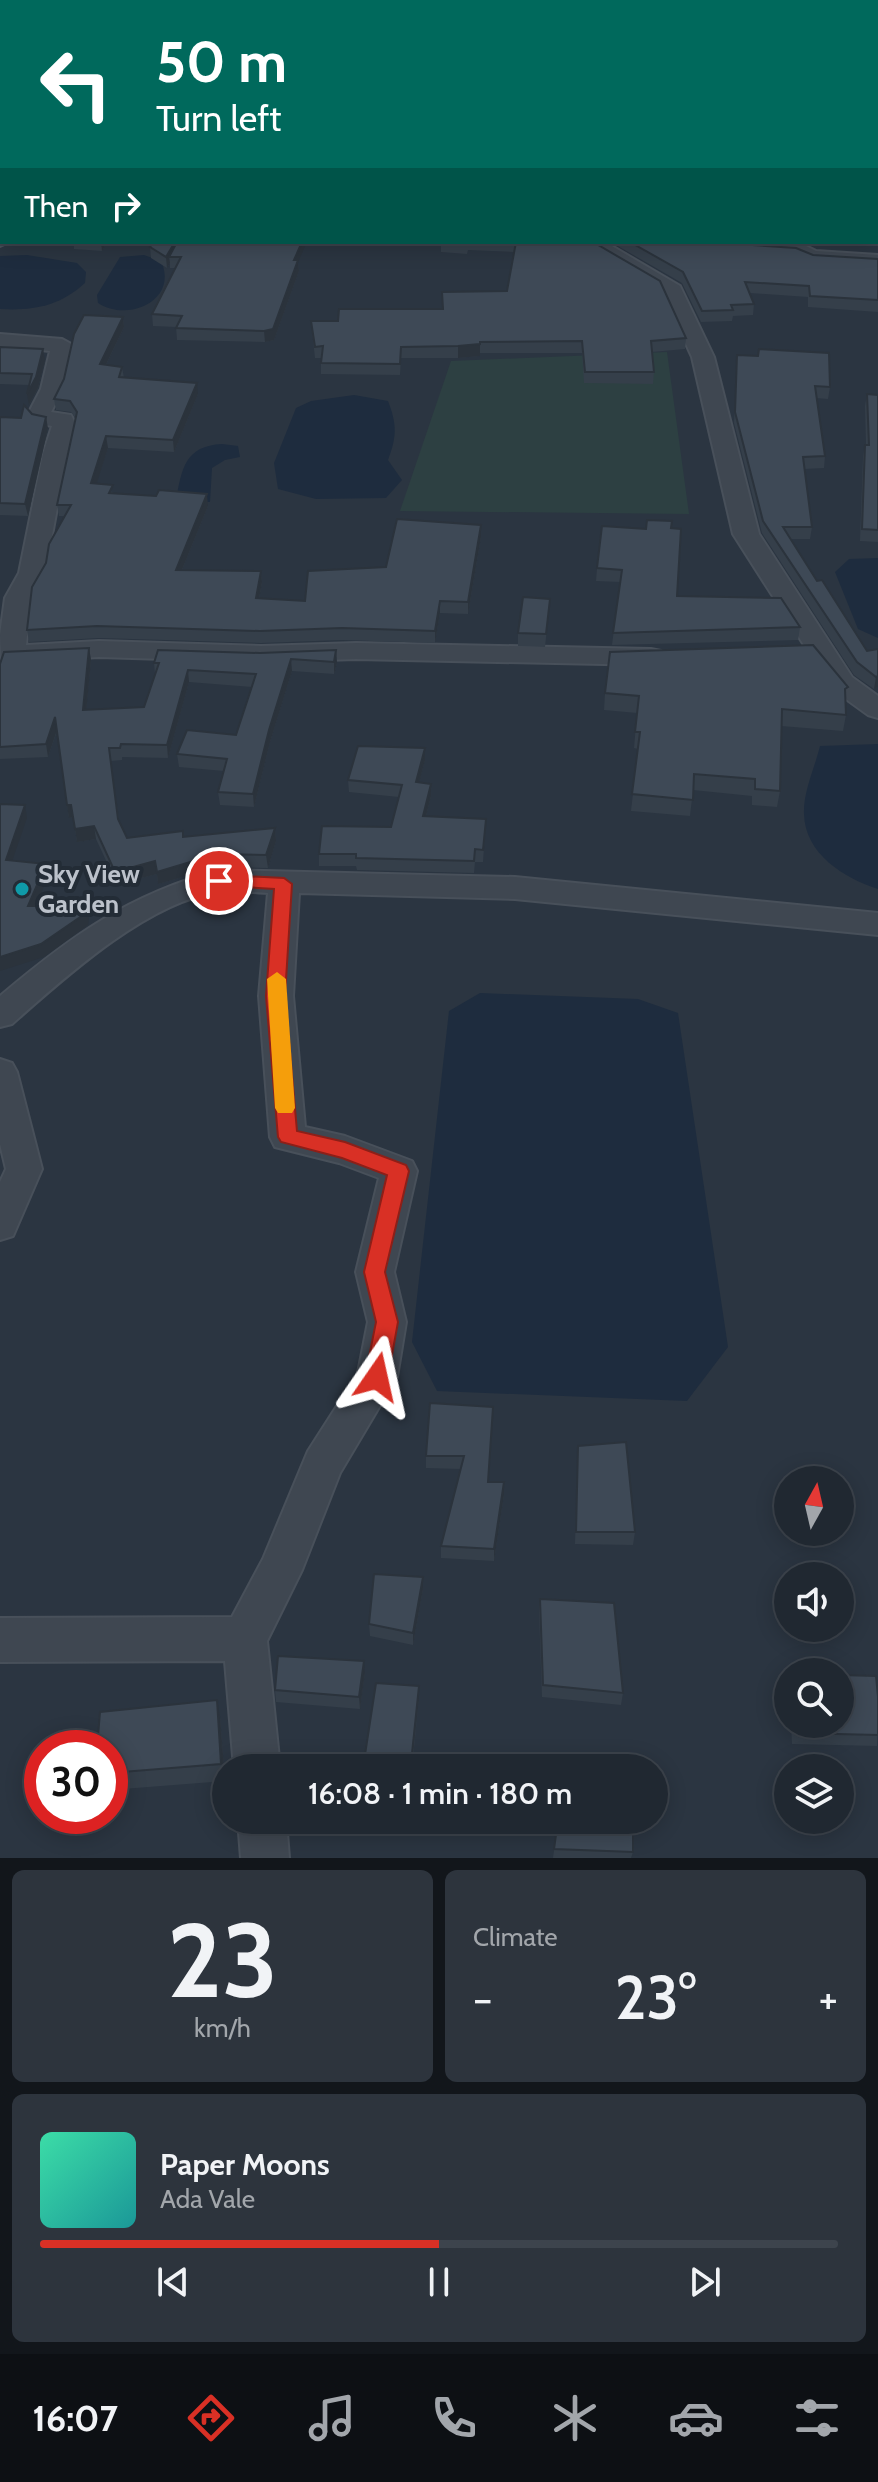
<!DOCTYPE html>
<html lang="en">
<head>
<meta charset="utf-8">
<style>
	body { margin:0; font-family:Cabin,sans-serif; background:#2d343d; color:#f1f3f6; height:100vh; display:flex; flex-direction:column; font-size:30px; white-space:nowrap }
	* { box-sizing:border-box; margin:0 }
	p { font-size:26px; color:#a2a6ab }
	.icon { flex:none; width:44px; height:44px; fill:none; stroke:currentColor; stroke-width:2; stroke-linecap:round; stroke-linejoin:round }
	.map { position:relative; height:1858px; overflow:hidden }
	.side { display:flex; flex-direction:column; gap:12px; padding:12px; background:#12161b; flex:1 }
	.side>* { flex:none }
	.top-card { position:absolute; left:0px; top:0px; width:878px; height:244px; box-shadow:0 4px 20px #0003,0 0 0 2px #3d444d; background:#00695c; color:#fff; overflow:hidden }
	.needle { width:52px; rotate:8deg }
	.controls { position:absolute; left:774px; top:1466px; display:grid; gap:16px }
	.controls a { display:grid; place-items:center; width:80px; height:80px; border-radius:50%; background:#202831; box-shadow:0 4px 20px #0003,0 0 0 2px #3d444d; font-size:40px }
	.speed { position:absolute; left:24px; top:1730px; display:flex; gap:16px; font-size:40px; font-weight:700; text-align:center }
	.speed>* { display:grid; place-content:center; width:104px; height:104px; border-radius:50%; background:#202831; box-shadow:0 4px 20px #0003,0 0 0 2px #3d444d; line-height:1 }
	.speed .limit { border:12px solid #d22; background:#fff; color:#111 }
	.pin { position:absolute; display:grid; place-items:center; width:68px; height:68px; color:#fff; margin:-34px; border:4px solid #fff; border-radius:50%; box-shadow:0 2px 8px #0007 }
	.me { position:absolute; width:88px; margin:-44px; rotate:11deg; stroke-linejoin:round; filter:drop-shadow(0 0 6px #0008) }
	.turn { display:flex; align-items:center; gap:28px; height:168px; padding:0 24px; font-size:36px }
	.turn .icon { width:104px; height:104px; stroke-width:2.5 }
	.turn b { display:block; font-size:56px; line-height:68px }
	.then { display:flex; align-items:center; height:76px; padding:0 24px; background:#0003; gap:16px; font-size:30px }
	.big { font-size:60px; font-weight:600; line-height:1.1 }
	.side .tile { flex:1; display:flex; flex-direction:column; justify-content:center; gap:12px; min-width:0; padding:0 28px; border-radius:12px; background:#2d343d }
	.side .dial { align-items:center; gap:0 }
	.dial b { font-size:104px; line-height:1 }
	.song { display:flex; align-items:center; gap:24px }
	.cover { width:96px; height:96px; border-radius:12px; background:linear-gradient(135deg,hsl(160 70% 55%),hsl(180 70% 35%)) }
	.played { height:8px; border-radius:4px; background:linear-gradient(90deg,#d93025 50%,#3d444d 50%) }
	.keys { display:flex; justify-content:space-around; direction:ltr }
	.heat { display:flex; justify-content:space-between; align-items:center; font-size:44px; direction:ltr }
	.side .tiles { flex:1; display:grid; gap:12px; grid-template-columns:1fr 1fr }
	.tile:last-child { grid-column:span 2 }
	.trip { position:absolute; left:212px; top:1754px; width:456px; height:80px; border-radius:40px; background:#202831; box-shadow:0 4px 20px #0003,0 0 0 2px #3d444d; font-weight:600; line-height:80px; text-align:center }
	.tab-bar { display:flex; height:128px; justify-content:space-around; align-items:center; background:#0d1014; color:#a2a6ab }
	.tab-bar .icon { width:56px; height:56px }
	.tab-bar .active { color:#d93025 }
	.tab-bar b { font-size:36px; color:#f1f3f6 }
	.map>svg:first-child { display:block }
	.green { fill:#2d4042 }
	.water { fill:#1e2c3e }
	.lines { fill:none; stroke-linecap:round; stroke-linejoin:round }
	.minor-casing { stroke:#48505a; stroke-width:4 }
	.minor { fill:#3f4751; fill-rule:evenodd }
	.wall { fill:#353f4a }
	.shaded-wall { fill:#2b333c }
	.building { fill:#3e4956; stroke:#2b333c; stroke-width:2 }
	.route { fill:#d93025; stroke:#8d1f18; stroke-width:2 }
	.slow { fill:#f59e0b }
	.culture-dot { fill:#0f9aa8; stroke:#232c36; stroke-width:3 }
	.labels { text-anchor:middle; stroke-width:8; stroke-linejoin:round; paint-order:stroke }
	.poi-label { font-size:26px; font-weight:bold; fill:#bcc2cb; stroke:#232c36; text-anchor:start }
</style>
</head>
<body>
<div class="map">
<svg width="878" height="1858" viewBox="0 0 878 1858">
	<rect width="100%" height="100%" fill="#2b3541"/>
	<polygon class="green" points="667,352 689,514 400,511 451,361"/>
	<g class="water">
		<path d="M27,255L77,263L86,272L85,283C60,306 33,311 0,309V256Z"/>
		<path d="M144,255L161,261C179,300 128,323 98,303L97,295L120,257Z"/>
		<path d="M354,395L388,401C397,424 397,437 388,460L402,480L386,498L316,499L278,489L274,463L296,408L311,401Z"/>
		<path d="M222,444L238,446L240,457L225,460L212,468L210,502L176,500C182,468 185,446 222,444Z"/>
		<polygon points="878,558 878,638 858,629 835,572 849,559"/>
		<path d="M878,744V889C844,878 805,854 804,814C803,792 815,767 820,746Z"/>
		<polygon points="480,993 638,999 678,1013 728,1347 687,1401 437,1391 412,1342 449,1011"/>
	</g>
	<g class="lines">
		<g class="minor-casing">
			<g id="minor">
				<polygon points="487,0 503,0 504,2 488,2"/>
				<polygon points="2,231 2,242 9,242 0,246"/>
				<polygon points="580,242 605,242 680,286 714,357 759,534 852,677 878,696 878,718 868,715 832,689 733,534 692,357 661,290"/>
				<polygon points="773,242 798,242 816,251 878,255 878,267 812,263"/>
				<polygon points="0,334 62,339 73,345 63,389 51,412 71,415 76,425 67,454 45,573 31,598 26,645 99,641 261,646 356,643 651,649 661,651 665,657 661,663 651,665 356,659 261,662 99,657 11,662 1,660 0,635 5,598 19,573 43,454 52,426 34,423 28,414 41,389 50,351 0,346"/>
				<path d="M219,870L515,877L878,913V935L515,899L299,893L293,996L305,1127L345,1136L412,1161L417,1171L394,1272L406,1322L397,1377L340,1473L302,1570L267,1641L280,1768H234L225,1661L0,1662V1618L232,1617L263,1559L308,1451L358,1373L368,1322L356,1272L379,1178L339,1163L275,1147L270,1137L259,996L268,893C252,892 234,890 218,892C147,902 64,978 12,1024L0,1027V996C71,936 128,895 219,870Z"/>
				<polygon points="0,1059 12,1063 17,1072 42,1169 13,1236 0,1240 0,1182 6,1169 0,1144"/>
				<polygon points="238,1820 286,1820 289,1858 241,1858"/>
			</g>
		</g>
		<use href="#minor" class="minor"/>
	</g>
	<g class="wall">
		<polygon points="847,0 878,0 878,74 876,75 876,2 847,2"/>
		<polygon points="2,36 2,98 0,98 0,85 1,83 0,83 0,37"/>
		<rect x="876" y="148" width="2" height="73"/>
		<polygon points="2,183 2,229 0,229 0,186"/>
		<polygon points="57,242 107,242 102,251 74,249 74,244 58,243"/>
		<polygon points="441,242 593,242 686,338 685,349 652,352 654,372 653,384 584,383 582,353 480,353 480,356 458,358 401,358 400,375 321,374 321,358 315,358 311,321 338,321 442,309 507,291 514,252 468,250 467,254 441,252"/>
		<polygon points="611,242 707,242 813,255 878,259 878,312 808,307 808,297 750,293 754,304 753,315 733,316 732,321 701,322 682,283"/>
		<polygon points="150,247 298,262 299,271 274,340 265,342 177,340 176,327 153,326 152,314 176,268 170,268 170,263 167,268 151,258"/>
		<polygon points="123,317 124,327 106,365 122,367 124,378 198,394 174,452 108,448 96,484 114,493 208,506 182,570 261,571 262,582 259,599 305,601 481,525 481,537 468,614 440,613 435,643 342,640 261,643 99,638 29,642 27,630 46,563 64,516 59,516 57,505 76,419 71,412 56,410 54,399"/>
		<polygon points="0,347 45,361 38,388 29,405 29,385 0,384"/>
		<polygon points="759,349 830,387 828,399 816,398 825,456 824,468 804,469 812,527 810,539 791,539 817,581 867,651 878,649 878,687 874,689 854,675 762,533 734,423 737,355 758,356"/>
		<polygon points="867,394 878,395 878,542 860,541 863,456 865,445 866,445 865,406"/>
		<polygon points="32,414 48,428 28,516 0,515 0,417 21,418"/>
		<polygon points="671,528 677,596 800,627 798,640 612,645 620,582 596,581 597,568 646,529"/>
		<polygon points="550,599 545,647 518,646 518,633"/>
		<polygon points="89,648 91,660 86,710 144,707 155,674 154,663 260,653 336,650 337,663 334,674 292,671 270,742 254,807 220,805 218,792 224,771 179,767 177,754 236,735 252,687 189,682 168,758 122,757 122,760 111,761 119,820 127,838 183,837 275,828 276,841 268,868 218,867 158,884 157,874 117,884 96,839 77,842 73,817 69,818 57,731 48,757 0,759 0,664"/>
		<polygon points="605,693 845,702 846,715 843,731 781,726 780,791 777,807 752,805 752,796 693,790 690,816 631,811 638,749 634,748 637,713 604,710"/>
		<polygon points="425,760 419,782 431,796 426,816 486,819 483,862 475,862 474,873 357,870 356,866 319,866 319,854 391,827 399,797 349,792 348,780"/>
		<polygon points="430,1403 489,1482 504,1495 494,1561 441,1558 441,1546 461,1469 426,1468 426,1456"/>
		<polygon points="578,1446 635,1532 633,1545 575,1544"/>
		<polygon points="423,1589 413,1645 370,1636 369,1624"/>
		<polygon points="540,1599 623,1693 621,1705 542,1697 539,1612"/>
		<polygon points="365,1673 360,1709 276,1702 275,1690"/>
		<polygon points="878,1697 877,1746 792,1744 791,1724 840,1724"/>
		<polygon points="419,1698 412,1768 365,1768 364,1761"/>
		<polygon points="220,1716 225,1781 110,1790 110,1748"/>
		<polygon points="558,1820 633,1852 631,1858 553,1858"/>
	</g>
	<g class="shaded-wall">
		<polygon points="101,242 107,242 102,251"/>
		<polygon points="175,242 183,242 169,257 170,263 167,268 166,257"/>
		<polygon points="302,242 307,242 298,262 299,271 274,340 265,342 264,331"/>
		<polygon points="123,317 124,327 101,375 100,364"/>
		<polygon points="480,344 480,356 458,358 458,346"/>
		<polygon points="43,349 45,361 38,388 29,405 27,394"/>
		<polygon points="197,383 198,394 174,452 173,440"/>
		<polygon points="46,417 48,428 28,516 25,504"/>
		<polygon points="106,436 108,448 93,495 91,483"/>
		<polygon points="207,494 208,506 177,582 176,570"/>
		<polygon points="481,525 481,537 468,614 468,602"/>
		<polygon points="261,571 262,582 257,610 256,598"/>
		<polygon points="440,601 440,613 435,643 435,631"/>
		<polygon points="89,648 91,660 85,723 83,710"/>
		<polygon points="336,650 337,663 334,674 334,662"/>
		<polygon points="291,659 292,671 270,742 254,807 253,794 269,730"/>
		<polygon points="188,670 189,682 168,758 167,745"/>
		<polygon points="878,676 878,687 874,689 876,677"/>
		<polygon points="55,717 57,730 48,757 46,744"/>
		<polygon points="425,748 425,760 416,794 416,782"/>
		<polygon points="431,784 431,796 423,828 423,816"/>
		<polygon points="25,805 27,818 8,873 6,860"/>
		<polygon points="67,805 71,805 74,817 69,818"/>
		<polygon points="94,826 96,839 77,842 75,829"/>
		<polygon points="275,828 276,841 268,868 266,855"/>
		<polygon points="217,854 218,867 158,884 157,874 117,884 115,872 155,861"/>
		<polygon points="46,864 48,877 30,919 28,906"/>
		<polygon points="86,906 89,919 88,925 44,957 0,971 0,957"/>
		<polygon points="504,1482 504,1495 494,1561 494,1549"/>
		<polygon points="423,1577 423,1589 413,1645 413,1633"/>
		<polygon points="364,1661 365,1673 360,1709 359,1697"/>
		<polygon points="419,1686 419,1698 411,1768 411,1763"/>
		<polygon points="217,1700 220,1716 225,1781 221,1764"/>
	</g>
	<g class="building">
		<polygon points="0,0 46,0 44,2 2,2 2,23 0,21"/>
		<polygon points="156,0 255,0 254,2 154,2"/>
		<polygon points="340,0 463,0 462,2 339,2"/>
		<rect x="677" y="0" width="93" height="2"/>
		<polygon points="862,0 878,0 878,65 876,66 876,2 862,2"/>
		<polygon points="2,36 2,74 0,74 0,37"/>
		<polygon points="2,103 2,139 0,139 0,105"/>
		<rect x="876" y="148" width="2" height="62"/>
		<polygon points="2,183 2,218 0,218 0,186"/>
		<polygon points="153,242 175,242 166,257 150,247"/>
		<polygon points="177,242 302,242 294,260 298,260 273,329 264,331 176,328 182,316 152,314 181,257 169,257"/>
		<polygon points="516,242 593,242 660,281 686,338 651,341 654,372 585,372 582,341 480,342 480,344 458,346 401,347 400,364 321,363 323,346 315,347 311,321 338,321 339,309 443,309 442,292 507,291"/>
		<polygon points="630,242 707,242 796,248 813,255 878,259 878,300 810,296 809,286 745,282 754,304 731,305 733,310 702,311 683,272"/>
		<polygon points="84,315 123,317 100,364 122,367 119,377 197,383 173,440 106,436 91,483 113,485 109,493 156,496 159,490 207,494 176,570 261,571 256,598 305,601 308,571 386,567 397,519 481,525 468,602 440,601 435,631 342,628 260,631 97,626 27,630 32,587 46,563 49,544 71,505 57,505 77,412 70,401 54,399 64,379 74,334"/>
		<polygon points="0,347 43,349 36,377 27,394 32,374 0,373"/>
		<polygon points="759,349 829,353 830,387 815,386 825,456 803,457 812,527 783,527 817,581 822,580 867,651 878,649 878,676 876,677 857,662 763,521 735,412 737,355 758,356"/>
		<polygon points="867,394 878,395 878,530 862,529 865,445 869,445"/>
		<polygon points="24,405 32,414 46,417 25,504 0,503 0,417 21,418"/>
		<polygon points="647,520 672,521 671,528 681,529 677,596 781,598 800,627 613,633 622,570 597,568 602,526 646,529"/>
		<polygon points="523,597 550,599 546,634 518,633"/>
		<polygon points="813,645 848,687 845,689 846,715 782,709 780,791 755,789 755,779 694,774 693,800 632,794 640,732 635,732 639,696 605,693 610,652"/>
		<polygon points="89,648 83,710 144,707 159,663 154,663 158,650 260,653 336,650 334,662 291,659 269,730 253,794 218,792 227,759 177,754 187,730 236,735 256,674 188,670 167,745 121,744 120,748 109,748 118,819 127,838 183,831 183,837 275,828 266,855 217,854 157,872 155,861 115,872 94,826 75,829 71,805 67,805 55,717 46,744 0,747 0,664 4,652"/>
		<polygon points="358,746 425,748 416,782 431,784 423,816 486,819 483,850 475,849 474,861 356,858 356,854 319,854 322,826 391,827 402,785 348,780"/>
		<polygon points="0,804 25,805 6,860 46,864 28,906 86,906 86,913 41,944 0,957"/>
		<polygon points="430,1403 493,1407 488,1482 504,1482 494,1549 441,1546 464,1456 426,1456"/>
		<polygon points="626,1442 635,1532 576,1532 578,1446"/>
		<polygon points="374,1574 423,1577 413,1633 369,1624"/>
		<polygon points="540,1599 614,1603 623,1693 543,1685"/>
		<polygon points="278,1656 364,1661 359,1697 275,1690"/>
		<polygon points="840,1675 876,1676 878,1697 878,1735 796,1733 795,1724 840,1724"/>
		<polygon points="376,1683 419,1686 411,1763 364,1761"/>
		<polygon points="217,1700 221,1764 110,1773 110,1748 97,1748 100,1712"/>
		<polygon points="558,1820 633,1820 633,1852 554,1849"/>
	</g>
	<polygon class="route" points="219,875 284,878 292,884 285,996 297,1131 345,1142 406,1165 409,1171 385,1272 398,1322 388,1377 385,1384 377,1386 369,1384 365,1377 376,1322 364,1272 387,1175 342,1158 281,1142 278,1137 266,996 274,889 212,885 210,881 212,877"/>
	<polygon class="slow" points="277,972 286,979 295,1108 292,1113 278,1113 275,1108 267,979"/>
	<circle class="culture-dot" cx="22" cy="889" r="8"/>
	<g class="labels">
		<g class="poi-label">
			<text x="38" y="883">Sky View<tspan x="38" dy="30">Garden</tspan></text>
		</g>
	</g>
</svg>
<div class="controls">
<a><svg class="needle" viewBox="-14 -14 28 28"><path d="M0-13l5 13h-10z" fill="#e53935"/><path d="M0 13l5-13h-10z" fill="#a2a6ab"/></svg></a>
<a><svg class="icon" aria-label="sound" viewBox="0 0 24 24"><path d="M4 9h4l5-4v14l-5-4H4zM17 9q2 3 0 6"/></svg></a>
<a><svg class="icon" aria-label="search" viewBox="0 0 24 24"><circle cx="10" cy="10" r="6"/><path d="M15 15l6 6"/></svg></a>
<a><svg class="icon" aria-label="layers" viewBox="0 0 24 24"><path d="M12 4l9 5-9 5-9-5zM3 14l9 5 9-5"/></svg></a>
</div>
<div class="speed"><div class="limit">30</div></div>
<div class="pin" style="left:219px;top:881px;background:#d93025"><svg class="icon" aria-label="arrive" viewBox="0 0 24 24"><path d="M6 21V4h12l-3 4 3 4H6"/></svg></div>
<svg class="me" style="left:377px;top:1377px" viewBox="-20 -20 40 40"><path d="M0-17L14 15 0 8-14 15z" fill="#d93025" stroke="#fff" stroke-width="4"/></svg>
<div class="trip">16:08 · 1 min · 180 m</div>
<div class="top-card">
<div class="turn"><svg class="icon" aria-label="left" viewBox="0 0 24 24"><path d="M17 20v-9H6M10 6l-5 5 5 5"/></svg><div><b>50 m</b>Turn left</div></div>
<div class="then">Then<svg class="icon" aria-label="right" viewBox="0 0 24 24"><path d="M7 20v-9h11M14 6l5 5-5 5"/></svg></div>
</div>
</div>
<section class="side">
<div class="tiles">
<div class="tile dial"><b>23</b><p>km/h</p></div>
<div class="tile"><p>Climate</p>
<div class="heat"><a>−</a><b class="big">23°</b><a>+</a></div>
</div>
<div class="tile">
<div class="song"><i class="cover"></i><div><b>Paper Moons</b><p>Ada Vale</p></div></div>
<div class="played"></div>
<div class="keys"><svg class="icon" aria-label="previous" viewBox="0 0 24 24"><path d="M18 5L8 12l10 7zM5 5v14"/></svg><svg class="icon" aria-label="pause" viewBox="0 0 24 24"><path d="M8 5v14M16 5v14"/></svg><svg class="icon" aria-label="next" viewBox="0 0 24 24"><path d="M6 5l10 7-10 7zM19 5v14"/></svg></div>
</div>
</div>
</section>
<nav class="tab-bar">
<b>16:07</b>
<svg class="icon active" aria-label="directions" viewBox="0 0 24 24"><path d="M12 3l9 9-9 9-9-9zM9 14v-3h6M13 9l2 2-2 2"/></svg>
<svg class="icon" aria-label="music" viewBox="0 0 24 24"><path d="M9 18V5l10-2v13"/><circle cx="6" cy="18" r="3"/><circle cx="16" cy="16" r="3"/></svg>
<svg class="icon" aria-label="phone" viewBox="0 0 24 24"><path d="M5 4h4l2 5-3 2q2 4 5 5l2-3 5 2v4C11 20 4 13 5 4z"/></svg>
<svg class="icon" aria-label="climate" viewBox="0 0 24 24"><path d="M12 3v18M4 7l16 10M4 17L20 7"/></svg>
<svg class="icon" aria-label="car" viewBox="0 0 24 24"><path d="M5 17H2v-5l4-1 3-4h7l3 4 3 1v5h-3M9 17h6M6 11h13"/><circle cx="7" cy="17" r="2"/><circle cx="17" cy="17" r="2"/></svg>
<svg class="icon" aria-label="filters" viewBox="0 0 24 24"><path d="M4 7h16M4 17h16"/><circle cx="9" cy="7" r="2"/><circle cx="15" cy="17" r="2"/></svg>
</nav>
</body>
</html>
